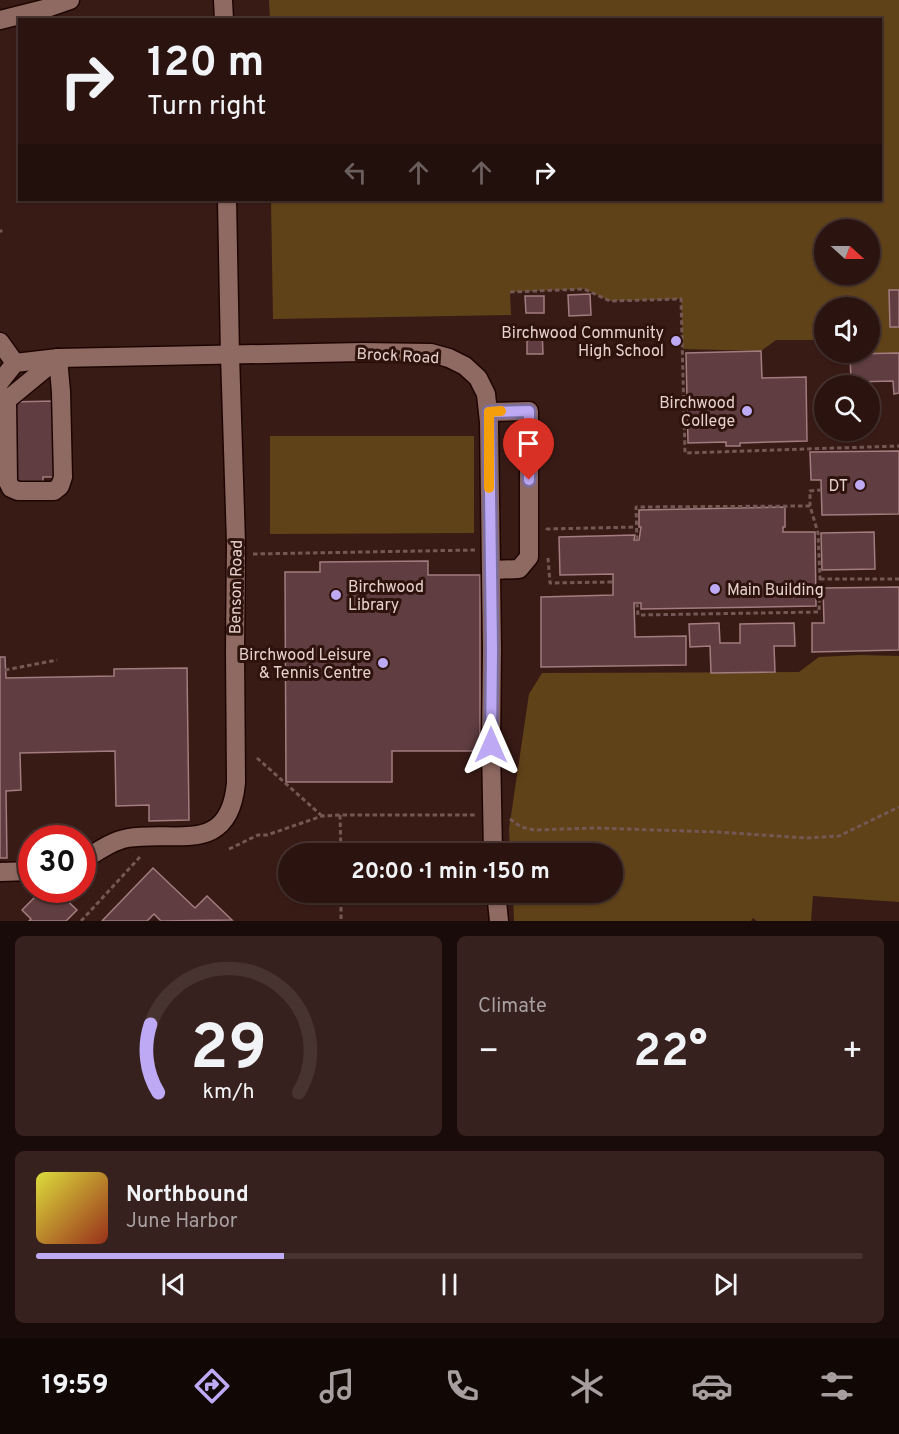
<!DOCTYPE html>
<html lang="en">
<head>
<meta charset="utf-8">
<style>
	body { margin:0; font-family:Overpass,sans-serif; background:#37211e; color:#f1f3f6; height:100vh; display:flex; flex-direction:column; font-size:22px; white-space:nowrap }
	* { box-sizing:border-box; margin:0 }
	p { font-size:20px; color:#a69e9f }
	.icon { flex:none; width:33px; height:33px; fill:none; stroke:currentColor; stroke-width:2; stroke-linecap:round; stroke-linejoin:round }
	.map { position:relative; height:921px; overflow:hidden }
	.side { display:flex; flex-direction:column; gap:15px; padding:15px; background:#180b09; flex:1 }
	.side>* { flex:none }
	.hud { position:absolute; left:18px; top:18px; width:864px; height:183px; border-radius:0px; box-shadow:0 2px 4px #0004,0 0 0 2px #473330; background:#2b1410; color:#f1f3f6; overflow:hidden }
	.needle { width:39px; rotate:111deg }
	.controls { position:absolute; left:814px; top:219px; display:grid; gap:12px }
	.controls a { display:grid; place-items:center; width:66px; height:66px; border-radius:50%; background:#2b1410; box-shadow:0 2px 4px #0004,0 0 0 2px #473330; font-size:30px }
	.speed { position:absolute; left:18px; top:825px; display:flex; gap:12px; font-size:30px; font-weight:700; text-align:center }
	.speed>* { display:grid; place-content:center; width:78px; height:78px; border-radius:50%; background:#2b1410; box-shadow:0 2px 4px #0004,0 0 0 2px #473330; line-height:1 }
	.speed .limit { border:9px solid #d22; background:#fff; color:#111 }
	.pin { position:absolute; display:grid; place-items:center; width:51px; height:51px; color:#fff; margin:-62px -26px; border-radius:50% 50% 50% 0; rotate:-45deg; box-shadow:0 0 6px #0007 }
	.pin .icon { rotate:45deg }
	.me { position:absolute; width:66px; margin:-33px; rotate:0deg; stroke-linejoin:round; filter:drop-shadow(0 0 4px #0008) }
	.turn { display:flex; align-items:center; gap:21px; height:126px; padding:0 30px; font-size:27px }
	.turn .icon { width:78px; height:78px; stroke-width:2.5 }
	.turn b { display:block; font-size:42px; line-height:51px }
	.lanes { display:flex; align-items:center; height:57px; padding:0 30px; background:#0003; justify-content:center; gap:30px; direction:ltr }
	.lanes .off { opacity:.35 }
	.big { font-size:45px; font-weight:700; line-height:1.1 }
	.side .widget { flex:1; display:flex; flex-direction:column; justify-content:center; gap:9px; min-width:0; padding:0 21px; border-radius:9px; background:#37211e }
	.side .dial { align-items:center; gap:0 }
	.dial svg { height:156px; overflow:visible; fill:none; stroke:#473330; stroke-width:7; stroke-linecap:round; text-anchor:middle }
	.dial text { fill:#f1f3f6; stroke:none }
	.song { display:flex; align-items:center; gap:18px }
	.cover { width:72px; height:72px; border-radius:9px; background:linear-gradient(135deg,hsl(60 70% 55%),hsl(10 70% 35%)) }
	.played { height:6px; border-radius:3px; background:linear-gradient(90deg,#bea9f4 30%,#473330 30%) }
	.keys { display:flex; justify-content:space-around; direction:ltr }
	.heat { display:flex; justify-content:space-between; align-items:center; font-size:33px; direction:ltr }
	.side .tiles { flex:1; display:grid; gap:15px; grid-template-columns:1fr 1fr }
	.widget:last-child { grid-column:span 2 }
	.trip { position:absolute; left:278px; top:843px; width:345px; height:60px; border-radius:30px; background:#2b1410; box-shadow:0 2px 4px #0004,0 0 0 2px #473330; font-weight:700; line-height:60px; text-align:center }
	.tabs { display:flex; height:96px; justify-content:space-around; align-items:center; background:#110806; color:#a69e9f }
	.tabs .icon { width:42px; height:42px }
	.tabs .selected { color:#bea9f4 }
	.tabs b { font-size:27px; color:#f1f3f6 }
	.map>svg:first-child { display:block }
	.green { fill:#604219; fill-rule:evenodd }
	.building { fill:#5f3d40; stroke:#a27c7f; stroke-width:1.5 }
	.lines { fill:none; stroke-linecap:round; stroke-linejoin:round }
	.minor-casing { stroke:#1e0502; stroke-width:21 }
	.path { stroke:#735854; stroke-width:3; stroke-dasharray:4.5 3; stroke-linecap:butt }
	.minor { stroke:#8e6a62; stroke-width:18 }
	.route-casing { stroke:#7c6e9f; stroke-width:15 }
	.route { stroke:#bea9f4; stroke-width:10 }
	.slow { stroke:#f59e0b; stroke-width:10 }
	.poi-dot { fill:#bea9f4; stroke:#2e120c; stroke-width:2 }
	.labels { text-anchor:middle; stroke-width:6; stroke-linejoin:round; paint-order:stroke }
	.poi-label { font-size:16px; fill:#e6d1cd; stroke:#2e120c; text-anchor:end }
	.street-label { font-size:16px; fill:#e6d1cd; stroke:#2e120c }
</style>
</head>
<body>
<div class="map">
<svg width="899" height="921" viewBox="0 0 899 921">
	<rect width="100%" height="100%" fill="#391b16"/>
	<g class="green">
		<path d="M269,0H899V353L840,354L839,353L870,352V308H825V340H776L761,351L683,349L681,299L610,301L584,289L510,292L511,315L273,319L271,200H880V20H270ZM825,230H870V274H825Z"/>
		<polygon points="270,436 474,436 474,533 270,534"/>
		<polygon points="860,655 899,656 899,902 813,896 811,921 757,921 753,918 751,921 514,921 513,893 612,892 612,854 510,854 509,829 529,694 542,673 799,672 819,657"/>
	</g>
	<g class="building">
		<polygon points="889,290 899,290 899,327 890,327"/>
		<polygon points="590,294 591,315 569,316 568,295"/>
		<polygon points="525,296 544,296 544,313 526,313"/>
		<polygon points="527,330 542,330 543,354 527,354"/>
		<polygon points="761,351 762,378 806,377 807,441 740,443 740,446 726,446 726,442 688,443 686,353"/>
		<polygon points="899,353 899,393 894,394 893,381 851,382 850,354"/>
		<polygon points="55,401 55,477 43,477 43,483 20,483 14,478 8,402"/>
		<polygon points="899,451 899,514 822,515 821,480 811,480 810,452"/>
		<polygon points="785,507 785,527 783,527 783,532 815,532 816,606 641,609 641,603 634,603 635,637 686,636 686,665 541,667 541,597 613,595 613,574 560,575 559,537 635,535 634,540 639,540 641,527 639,527 639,510"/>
		<polygon points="874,532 875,569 822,570 821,533"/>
		<polygon points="428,561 428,575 480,575 480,751 392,751 392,782 286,782 285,572 320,572 320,562"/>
		<polygon points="899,587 899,650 812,652 812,623 824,623 823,588"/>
		<polygon points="719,623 720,643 740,643 740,624 794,623 795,646 774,646 775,672 711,673 710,646 690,647 689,624"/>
		<polygon points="0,657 5,657 6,678 114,676 114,669 187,668 189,820 149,821 149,805 116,806 115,751 20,753 21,790 6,791 7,858 0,858"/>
		<polygon points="153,868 195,908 207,896 232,920 161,921 154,914 147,921 102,921"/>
		<polygon points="42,890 56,890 77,910 66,921 29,921 31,919 22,910"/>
	</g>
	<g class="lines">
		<g class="minor-casing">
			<g id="minor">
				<polyline points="223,0 224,20"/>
				<polyline points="0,20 44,9 70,0"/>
				<polyline points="0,342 15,363"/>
				<polyline points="0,382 15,363 58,358 362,352 431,353 449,358 465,366 478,378 486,394 489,422 492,649 491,745 493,854"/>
				<polyline points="0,393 7,400 8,482 11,488 18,491 54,491 60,486 63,477 61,392 58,358"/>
				<polyline points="7,400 58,358"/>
				<polyline points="489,412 529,411 529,557 519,569 491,570"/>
				<path d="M82,861C97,852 111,841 128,838C177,830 229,856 236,783L235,651L236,543L230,355L227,200"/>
				<polyline points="0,872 32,871"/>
				<polyline points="496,892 499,921"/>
			</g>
		</g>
		<g class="path">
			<polyline points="0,232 2,230"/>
			<polyline points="510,292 584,289 610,301 681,299 685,453 899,446"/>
			<polyline points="547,530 547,529 636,527"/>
			<polyline points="637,540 636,507 810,506"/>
			<polyline points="253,554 475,550"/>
			<polyline points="548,558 550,583 613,582"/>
			<polyline points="820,579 899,579"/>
			<polyline points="637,603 638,615 819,612 820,579 818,533 810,506 810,491 821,490"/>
			<polyline points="5,670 57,660"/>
			<polyline points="257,758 322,816"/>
			<polyline points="340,815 341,854"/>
			<polyline points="510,819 521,827 534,830 595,828 716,832 807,838 839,836 899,807"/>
			<polyline points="229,849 258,835 267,835 322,816 340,815 476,815"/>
			<polyline points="341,892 341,921"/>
			<polyline points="81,921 140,857"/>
		</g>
		<use href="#minor" class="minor"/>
	</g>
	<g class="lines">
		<g class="route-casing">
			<polyline id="route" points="491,745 492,649 489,412 529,411 529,480"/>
		</g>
		<use href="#route" class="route"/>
		<polyline class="slow" points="489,488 489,412 501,411"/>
	</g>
	<g class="poi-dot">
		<circle cx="676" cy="341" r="6"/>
		<circle cx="747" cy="411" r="6"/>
		<circle cx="860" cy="485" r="6"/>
		<circle cx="715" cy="589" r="6"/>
		<circle cx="336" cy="595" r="6"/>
		<circle cx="383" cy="663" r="6"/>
	</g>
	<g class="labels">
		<g class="poi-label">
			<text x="664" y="338">Birchwood Community<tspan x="664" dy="18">High School</tspan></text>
			<text x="735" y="408">Birchwood<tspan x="735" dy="18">College</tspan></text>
			<text x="848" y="491">DT</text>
			<text x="348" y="592" text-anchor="start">Birchwood<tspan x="348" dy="18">Library</tspan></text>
			<text x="727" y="595" text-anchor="start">Main Building</text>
			<text x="371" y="660">Birchwood Leisure<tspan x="371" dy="18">&amp; Tennis Centre</tspan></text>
		</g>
		<g class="street-label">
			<text transform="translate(398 355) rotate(3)" y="6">Brock Road</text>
			<text transform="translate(235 587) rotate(-89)" y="6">Benson Road</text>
		</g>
	</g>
</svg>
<div class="controls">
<a><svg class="needle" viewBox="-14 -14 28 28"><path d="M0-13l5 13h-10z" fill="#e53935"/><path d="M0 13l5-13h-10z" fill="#a69e9f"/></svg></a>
<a><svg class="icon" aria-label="sound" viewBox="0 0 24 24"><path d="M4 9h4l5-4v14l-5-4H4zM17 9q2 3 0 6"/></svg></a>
<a><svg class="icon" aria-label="search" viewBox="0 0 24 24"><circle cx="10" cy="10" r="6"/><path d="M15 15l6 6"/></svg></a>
</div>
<div class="speed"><div class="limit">30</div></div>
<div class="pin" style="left:529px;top:480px;background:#d93025"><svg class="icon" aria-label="arrive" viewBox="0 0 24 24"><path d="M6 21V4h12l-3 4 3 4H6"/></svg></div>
<svg class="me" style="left:491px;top:745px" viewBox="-20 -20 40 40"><path d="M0-17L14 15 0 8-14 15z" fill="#bea9f4" stroke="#fff" stroke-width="4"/></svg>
<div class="trip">20:00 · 1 min · 150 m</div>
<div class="hud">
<div class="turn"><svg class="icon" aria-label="right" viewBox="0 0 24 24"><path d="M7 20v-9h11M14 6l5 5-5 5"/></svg><div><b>120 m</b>Turn right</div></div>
<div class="lanes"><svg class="icon off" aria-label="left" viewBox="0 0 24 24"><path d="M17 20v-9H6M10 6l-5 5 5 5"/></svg><svg class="icon off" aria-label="ahead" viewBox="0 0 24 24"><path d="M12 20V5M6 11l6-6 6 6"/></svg><svg class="icon off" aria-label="ahead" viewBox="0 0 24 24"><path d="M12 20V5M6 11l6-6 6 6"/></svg><svg class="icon" aria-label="right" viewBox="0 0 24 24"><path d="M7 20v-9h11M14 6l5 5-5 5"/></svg></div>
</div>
</div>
<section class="side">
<div class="tiles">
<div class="widget dial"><svg viewBox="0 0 100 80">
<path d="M14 69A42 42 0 1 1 86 69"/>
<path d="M14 69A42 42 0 0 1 10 34" stroke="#bea9f4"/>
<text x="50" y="56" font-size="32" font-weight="700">29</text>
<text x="50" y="72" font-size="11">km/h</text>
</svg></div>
<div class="widget"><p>Climate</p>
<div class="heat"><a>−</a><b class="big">22°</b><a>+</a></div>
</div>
<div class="widget">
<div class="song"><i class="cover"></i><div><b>Northbound</b><p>June Harbor</p></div></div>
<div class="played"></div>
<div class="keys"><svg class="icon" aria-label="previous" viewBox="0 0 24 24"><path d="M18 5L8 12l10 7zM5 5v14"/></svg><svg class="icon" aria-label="pause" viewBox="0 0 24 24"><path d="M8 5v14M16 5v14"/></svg><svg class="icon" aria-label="next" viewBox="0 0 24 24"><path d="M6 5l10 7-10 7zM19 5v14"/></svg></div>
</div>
</div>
</section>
<nav class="tabs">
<b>19:59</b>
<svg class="icon selected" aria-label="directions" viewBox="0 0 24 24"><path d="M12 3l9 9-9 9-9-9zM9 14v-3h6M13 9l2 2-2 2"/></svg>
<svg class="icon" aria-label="music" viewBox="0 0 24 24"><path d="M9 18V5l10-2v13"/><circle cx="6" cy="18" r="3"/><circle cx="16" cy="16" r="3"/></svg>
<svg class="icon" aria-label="phone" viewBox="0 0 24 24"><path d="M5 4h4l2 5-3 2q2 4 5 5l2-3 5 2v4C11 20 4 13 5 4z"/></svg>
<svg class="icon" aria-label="climate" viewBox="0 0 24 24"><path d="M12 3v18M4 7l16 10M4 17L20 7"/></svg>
<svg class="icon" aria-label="car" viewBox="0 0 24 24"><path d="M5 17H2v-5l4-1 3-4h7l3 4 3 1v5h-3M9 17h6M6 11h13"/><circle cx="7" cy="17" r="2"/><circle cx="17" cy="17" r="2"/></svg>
<svg class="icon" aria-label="filters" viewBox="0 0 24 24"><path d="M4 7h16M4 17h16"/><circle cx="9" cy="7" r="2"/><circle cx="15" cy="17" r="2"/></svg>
</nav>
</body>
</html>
